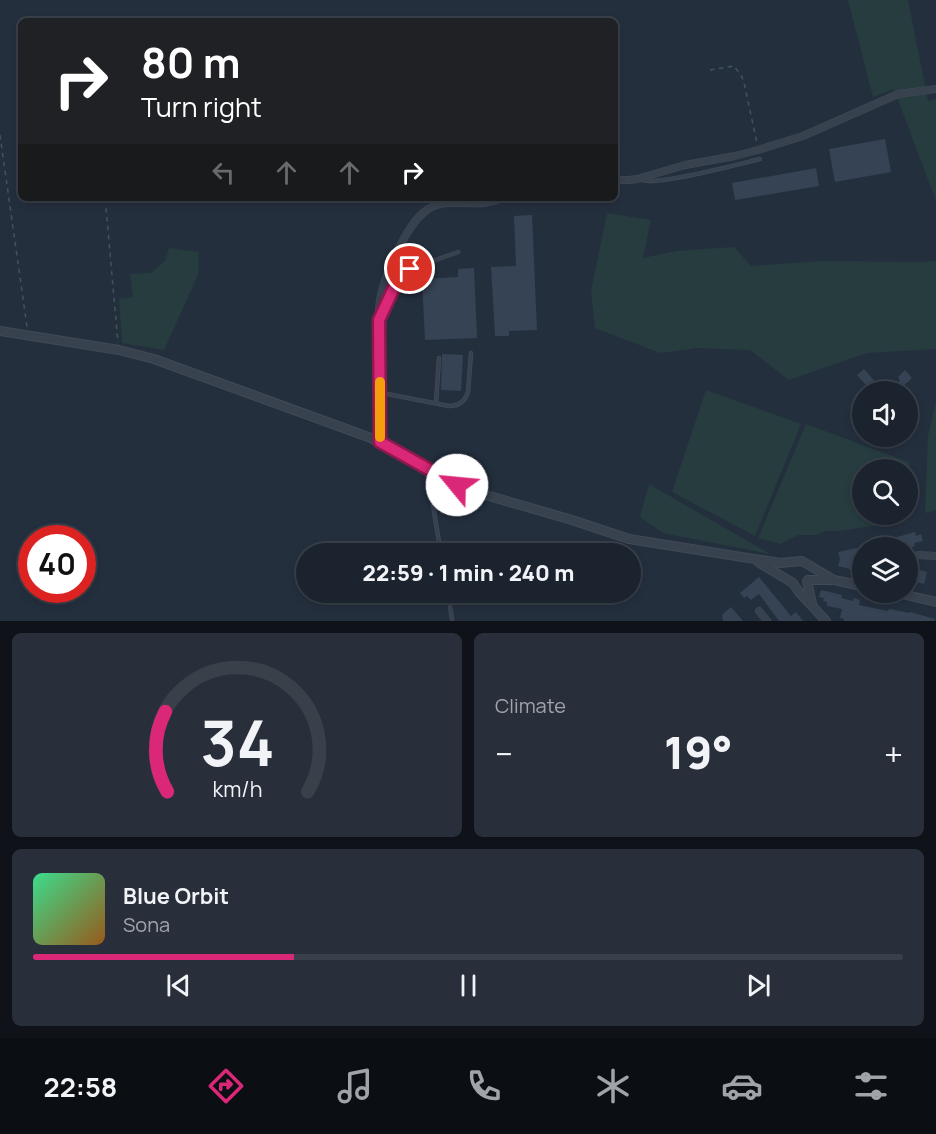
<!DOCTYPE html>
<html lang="en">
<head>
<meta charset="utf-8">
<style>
	body { margin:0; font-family:Manrope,sans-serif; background:#282f3a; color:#f1f3f6; height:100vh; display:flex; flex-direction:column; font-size:22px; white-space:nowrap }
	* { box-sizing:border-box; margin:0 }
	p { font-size:20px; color:#a0a4aa }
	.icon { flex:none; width:33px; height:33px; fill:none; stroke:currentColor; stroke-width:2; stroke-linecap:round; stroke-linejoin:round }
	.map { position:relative; height:621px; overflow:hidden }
	.panel { display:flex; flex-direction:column; gap:12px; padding:12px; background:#0f1319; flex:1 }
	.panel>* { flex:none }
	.guide { position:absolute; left:18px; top:18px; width:600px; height:183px; border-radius:9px; box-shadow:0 3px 9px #0003,0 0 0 2px #39404a; background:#202124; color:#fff; overflow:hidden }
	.fabs { position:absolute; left:852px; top:381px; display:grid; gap:12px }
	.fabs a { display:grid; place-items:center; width:66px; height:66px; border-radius:50%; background:#1b232e; box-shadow:0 3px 9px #0003,0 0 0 2px #39404a; font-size:30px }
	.speed { position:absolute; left:18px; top:525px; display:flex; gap:12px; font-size:30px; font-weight:700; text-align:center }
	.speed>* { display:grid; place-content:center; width:78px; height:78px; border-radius:50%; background:#1b232e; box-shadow:0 3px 9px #0003,0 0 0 2px #39404a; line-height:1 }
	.speed .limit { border:9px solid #d22; background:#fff; color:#111 }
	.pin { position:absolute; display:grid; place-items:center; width:51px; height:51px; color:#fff; margin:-26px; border:3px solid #fff; border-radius:50%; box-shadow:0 2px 6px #0007 }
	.me { position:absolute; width:66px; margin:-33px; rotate:298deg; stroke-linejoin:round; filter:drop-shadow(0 0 4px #0008) }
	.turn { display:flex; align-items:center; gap:21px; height:126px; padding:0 24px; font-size:27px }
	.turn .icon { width:78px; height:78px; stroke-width:2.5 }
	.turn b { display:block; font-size:42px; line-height:51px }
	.lanes { display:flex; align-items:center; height:57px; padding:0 24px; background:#0003; justify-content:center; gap:30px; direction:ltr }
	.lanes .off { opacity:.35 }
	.big { font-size:45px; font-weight:800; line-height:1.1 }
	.panel .tile { flex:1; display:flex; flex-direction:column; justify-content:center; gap:9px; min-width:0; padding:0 21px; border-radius:9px; background:#282f3a }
	.panel .dial { align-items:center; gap:0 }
	.dial svg { height:156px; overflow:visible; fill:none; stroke:#39404a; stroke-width:7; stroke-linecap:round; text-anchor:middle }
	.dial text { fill:#f1f3f6; stroke:none }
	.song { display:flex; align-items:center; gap:18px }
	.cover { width:72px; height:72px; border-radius:9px; background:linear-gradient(135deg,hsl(150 70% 55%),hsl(30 70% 35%)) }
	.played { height:6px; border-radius:3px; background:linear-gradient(90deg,#db2777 30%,#39404a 30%) }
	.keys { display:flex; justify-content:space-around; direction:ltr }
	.heat { display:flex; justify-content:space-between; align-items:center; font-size:33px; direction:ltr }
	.panel .tiles { flex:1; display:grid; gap:12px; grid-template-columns:1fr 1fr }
	.tile:last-child { grid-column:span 2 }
	.trip { position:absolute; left:296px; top:543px; width:345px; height:60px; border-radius:30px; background:#1b232e; box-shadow:0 3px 9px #0003,0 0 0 2px #39404a; font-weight:800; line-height:60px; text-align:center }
	.tab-bar { display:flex; height:96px; justify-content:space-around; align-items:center; background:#0b0e12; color:#a0a4aa }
	.tab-bar .icon { width:42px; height:42px }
	.tab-bar .selected { color:#db2777 }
	.tab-bar b { font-size:27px; color:#f1f3f6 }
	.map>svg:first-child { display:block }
	.green { fill:#263c3f }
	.building { fill:#364354 }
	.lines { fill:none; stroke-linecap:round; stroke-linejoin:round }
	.service-casing { stroke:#414a57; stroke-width:4.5 }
	.minor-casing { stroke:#414a57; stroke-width:8 }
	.tertiary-casing { stroke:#414a57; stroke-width:10 }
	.path { stroke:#3f5557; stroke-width:1.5; stroke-dasharray:4.5 4.5; stroke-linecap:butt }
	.service { stroke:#38414e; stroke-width:3 }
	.minor { stroke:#38414e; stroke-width:7 }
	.tertiary { stroke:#38414e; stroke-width:8 }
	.route-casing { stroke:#8e194d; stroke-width:15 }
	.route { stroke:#db2777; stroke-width:10 }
	.slow { stroke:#f59e0b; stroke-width:10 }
</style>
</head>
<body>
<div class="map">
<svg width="936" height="621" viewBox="0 0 936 621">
	<rect width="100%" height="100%" fill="#242f3e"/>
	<g class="green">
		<polygon points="848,0 908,0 928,101 936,99 936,201 894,89 873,97"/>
		<polygon points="607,213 651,220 643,258 676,251 734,247 751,266 820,261 924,262 936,261 936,349 867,353 789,380 750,350 698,348 660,353 595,328 591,291"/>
		<polygon points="169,248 199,252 198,275 164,350 122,343 119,299 133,297 130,274 151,273 165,261"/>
		<polygon points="706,390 801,424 755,536 672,492"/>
		<polygon points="936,402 936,510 925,513 928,436"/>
		<polygon points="806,424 909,462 912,512 908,514 908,470 862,470 862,514 906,515 890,523 840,531 826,531 816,535 798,535 780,544 758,538"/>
		<polygon points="649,484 770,554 663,533 640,517"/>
	</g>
	<g class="building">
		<polygon points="885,139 891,172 835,182 829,149"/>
		<polygon points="816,168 819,186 735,200 732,183"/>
		<polygon points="532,215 537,330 509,331 509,336 495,336 491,267 516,266 514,216"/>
		<polygon points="474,268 477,338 425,340 422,279 458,277 458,269"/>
		<polygon points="442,354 463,355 461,391 441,390"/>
		<polygon points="864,369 884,392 872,392 857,375"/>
		<polygon points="905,370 912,378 897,392 888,392 900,381 898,377"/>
		<polygon points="915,532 916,536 921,534 923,541 914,543 915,546 910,548 865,548 865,546"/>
		<polygon points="857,548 858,551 862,550 862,556 855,560 853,567 851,567 850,569 838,566 840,560 838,552"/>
		<polygon points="919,570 927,572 924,584 916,582 916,585 908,583 911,571 918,573"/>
		<polygon points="759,577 791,616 796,612 803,621 779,621 759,594 751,600 747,596 744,598 740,593"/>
		<polygon points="821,590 842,595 841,598 853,601 854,598 860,600 859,605 888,611 889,609 909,613 910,612 935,619 935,621 844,621 844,619 840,618 842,609 827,606 827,602 823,601 824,598 819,597"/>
		<polygon points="731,607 743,621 723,621 722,615"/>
	</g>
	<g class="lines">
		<g class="service-casing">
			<g id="service">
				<path d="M641,180C657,186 739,164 760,159"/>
				<polyline points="381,316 397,281 405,271 458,252"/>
				<path d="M382,393L449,406C459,406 465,402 468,392L471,353"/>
				<polyline points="436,403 439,358"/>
				<polyline points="426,471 429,481 441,554"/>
				<polyline points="448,592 452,620"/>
			</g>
		</g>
		<g class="minor-casing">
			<g id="minor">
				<polyline points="615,180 629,180 637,179 685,165 735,156 758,150 803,136 898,94 936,89"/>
				<path d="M379,442C380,413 380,384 380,354C379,335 377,314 381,295C386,274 395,254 406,235C412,225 419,214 430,208C453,196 477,210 502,198"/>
				<polyline points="918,555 936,556"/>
				<polyline points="759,611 767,621"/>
			</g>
		</g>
		<g class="tertiary-casing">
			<g id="tertiary">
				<polyline points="0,331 119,350 154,359 371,438 457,485 472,491 572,520 629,539 780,563 802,561 834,580"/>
				<polyline points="758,562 793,583 799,592 826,621"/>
				<polyline points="808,580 834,580 862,586"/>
				<polyline points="807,581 812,604"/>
				<polyline points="893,592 936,602"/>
			</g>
		</g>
		<g class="path">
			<polyline points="710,70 734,66 742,77 744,83 757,143"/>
			<polyline points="0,135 27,327"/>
			<polyline points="106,208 118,343"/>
		</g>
		<use href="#service" class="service"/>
		<use href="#minor" class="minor"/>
		<use href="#tertiary" class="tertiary"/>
	</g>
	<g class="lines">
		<g class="route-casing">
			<polyline id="route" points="410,269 401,275 397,281 379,320 380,442 457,485"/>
		</g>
		<use href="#route" class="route"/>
		<polyline class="slow" points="380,437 380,382"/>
	</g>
</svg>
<div class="fabs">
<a><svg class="icon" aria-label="sound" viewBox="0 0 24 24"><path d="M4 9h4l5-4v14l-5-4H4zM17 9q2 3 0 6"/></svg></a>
<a><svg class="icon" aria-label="search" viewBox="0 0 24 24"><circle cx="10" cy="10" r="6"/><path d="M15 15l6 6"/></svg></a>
<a><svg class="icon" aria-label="layers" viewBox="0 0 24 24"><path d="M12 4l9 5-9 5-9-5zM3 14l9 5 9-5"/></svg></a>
</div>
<div class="speed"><div class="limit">40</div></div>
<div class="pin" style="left:410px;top:269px;background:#d93025"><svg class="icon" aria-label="arrive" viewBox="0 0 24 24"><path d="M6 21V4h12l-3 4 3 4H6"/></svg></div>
<svg class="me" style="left:457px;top:485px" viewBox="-20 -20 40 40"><circle r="19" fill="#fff"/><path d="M0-13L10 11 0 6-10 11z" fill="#db2777"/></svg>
<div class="trip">22:59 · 1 min · 240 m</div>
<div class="guide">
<div class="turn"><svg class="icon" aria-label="right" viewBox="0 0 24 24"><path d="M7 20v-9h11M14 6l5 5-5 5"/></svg><div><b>80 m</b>Turn right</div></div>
<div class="lanes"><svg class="icon off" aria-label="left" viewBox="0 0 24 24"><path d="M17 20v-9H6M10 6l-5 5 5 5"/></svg><svg class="icon off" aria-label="ahead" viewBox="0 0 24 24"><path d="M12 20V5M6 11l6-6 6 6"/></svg><svg class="icon off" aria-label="ahead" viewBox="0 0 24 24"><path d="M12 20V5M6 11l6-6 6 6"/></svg><svg class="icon" aria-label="right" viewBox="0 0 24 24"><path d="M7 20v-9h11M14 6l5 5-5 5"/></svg></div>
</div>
</div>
<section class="panel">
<div class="tiles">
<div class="tile dial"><svg viewBox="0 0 100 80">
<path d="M14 69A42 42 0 1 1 86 69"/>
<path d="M14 69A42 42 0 0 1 13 28" stroke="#db2777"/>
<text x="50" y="56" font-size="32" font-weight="700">34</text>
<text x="50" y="72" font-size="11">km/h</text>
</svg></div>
<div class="tile"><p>Climate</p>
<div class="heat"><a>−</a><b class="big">19°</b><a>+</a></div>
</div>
<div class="tile">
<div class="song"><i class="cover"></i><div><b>Blue Orbit</b><p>Sona</p></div></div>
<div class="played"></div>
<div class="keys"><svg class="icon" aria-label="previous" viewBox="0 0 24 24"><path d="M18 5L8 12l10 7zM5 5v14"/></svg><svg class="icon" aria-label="pause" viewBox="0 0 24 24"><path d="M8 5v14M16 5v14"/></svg><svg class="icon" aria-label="next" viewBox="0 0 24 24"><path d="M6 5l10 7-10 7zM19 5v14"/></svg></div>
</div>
</div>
</section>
<nav class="tab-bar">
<b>22:58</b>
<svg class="icon selected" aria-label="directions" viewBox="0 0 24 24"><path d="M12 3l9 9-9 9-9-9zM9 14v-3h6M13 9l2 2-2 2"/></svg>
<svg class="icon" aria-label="music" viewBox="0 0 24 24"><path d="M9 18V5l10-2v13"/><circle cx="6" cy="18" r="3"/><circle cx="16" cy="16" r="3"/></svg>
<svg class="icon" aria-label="phone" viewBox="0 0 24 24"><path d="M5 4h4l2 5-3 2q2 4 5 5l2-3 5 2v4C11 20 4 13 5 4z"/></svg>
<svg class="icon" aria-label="climate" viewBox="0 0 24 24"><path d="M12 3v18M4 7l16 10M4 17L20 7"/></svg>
<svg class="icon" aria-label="car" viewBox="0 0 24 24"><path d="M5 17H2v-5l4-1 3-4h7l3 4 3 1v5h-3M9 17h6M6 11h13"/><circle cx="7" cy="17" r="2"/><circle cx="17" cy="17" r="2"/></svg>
<svg class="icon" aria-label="filters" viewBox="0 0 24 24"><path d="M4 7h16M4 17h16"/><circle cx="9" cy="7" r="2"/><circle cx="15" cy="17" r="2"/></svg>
</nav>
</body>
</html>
